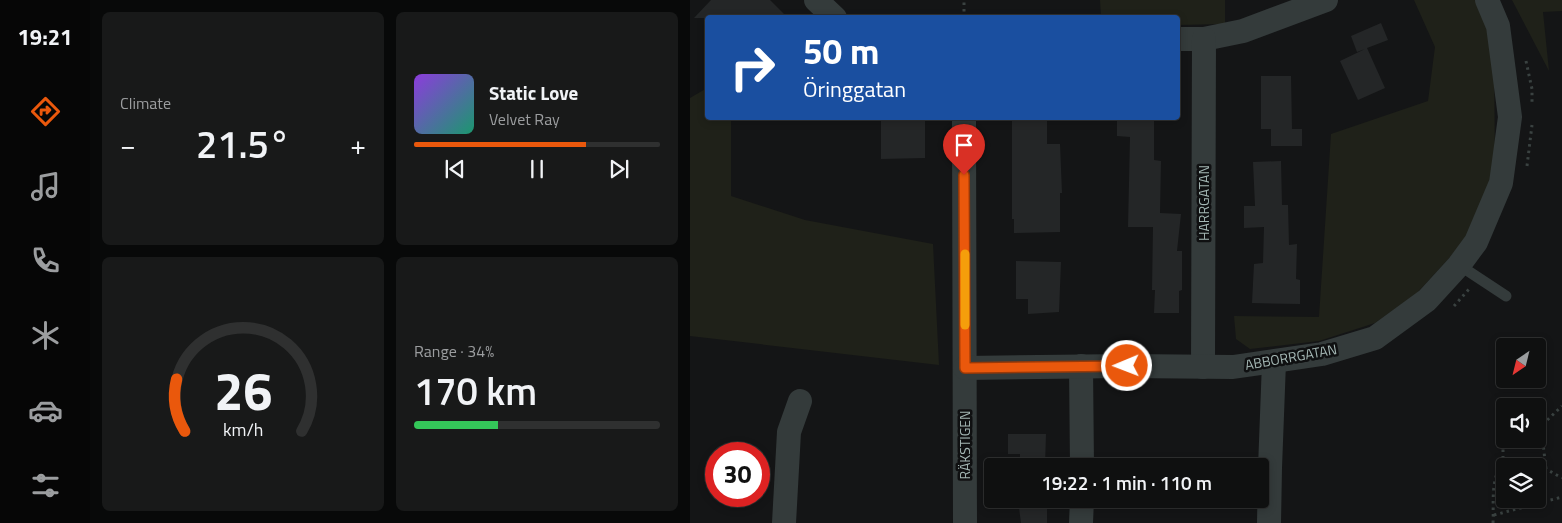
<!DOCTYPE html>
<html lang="en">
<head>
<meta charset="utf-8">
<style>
	body { margin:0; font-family:"Titillium Web",sans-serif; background:#181919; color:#f1f3f6; height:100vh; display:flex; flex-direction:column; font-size:19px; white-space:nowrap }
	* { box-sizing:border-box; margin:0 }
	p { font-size:16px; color:#9b9d9f }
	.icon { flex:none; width:28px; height:28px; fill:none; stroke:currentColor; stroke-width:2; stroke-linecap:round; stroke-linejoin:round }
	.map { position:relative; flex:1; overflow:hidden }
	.panel { display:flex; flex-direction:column; gap:12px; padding:12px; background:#080909; width:600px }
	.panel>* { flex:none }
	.hud { position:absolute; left:15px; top:15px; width:475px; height:105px; border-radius:5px; box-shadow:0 2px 8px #0003,0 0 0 1px #2f3030; background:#1a4fa0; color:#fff; overflow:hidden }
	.needle { width:32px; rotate:215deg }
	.tools { position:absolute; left:806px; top:338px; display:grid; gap:10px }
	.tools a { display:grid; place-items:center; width:50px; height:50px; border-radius:5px; background:#0f1010; box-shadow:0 2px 8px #0003,0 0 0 1px #2f3030; font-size:25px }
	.speed { position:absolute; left:15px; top:442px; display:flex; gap:10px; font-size:25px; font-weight:700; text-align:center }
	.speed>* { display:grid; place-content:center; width:65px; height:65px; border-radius:50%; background:#0f1010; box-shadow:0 2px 8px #0003,0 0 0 1px #2f3030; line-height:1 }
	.speed .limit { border:8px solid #d22; background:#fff; color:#111 }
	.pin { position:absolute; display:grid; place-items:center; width:42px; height:42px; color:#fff; margin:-51px -21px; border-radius:50% 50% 50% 0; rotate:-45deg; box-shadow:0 0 5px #0007 }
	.pin .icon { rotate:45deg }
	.me { position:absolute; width:55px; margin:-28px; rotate:269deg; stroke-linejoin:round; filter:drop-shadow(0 0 4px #0008) }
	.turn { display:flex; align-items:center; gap:18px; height:105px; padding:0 15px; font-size:22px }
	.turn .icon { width:65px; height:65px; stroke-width:2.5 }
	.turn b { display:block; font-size:35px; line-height:42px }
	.big { font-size:38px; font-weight:600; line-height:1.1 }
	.panel .card { flex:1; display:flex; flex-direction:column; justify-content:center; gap:8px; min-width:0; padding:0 18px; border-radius:8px; background:#181919 }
	.panel .dial { align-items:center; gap:0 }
	.dial svg { height:130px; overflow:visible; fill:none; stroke:#2f3030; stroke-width:7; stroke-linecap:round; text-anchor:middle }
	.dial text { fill:#f1f3f6; stroke:none }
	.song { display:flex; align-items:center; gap:15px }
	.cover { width:60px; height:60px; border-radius:8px; background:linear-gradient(135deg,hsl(270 70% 55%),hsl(160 70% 35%)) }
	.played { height:5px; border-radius:2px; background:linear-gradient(90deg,#ea580c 70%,#2f3030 70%) }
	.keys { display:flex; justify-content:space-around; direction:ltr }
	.heat { display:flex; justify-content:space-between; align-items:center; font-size:28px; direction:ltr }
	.charge { height:8px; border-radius:4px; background:linear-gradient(90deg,#34c759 34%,#2f3030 0) }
	.panel .tiles { flex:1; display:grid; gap:12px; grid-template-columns:repeat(2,1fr) }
	.trip { position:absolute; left:294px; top:458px; width:285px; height:50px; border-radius:5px; background:#0f1010; box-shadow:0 2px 8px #0003,0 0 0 1px #2f3030; font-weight:600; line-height:50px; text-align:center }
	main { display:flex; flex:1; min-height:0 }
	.menu { display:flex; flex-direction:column; width:90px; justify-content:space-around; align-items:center; background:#060606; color:#9b9d9f }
	.menu .icon { width:35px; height:35px }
	.menu .active { color:#ea580c }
	.menu b { font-size:22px; color:#f1f3f6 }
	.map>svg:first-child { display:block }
	.green { fill:#1f2119 }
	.building { fill:#242627 }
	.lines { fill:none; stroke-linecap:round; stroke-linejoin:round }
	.path { stroke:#3a4241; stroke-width:3; stroke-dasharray:2.5 4; stroke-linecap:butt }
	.service { stroke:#343b3b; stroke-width:11 }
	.minor { stroke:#343b3b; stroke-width:24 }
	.route-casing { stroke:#983908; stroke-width:12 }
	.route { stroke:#ea580c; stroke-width:9 }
	.slow { stroke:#f59e0b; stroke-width:9 }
	.labels { text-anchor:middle; stroke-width:5; stroke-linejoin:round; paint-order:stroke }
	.street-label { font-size:14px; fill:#a4b7b4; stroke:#0f1011 }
</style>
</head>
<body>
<main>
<nav class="menu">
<b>19:21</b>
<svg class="icon active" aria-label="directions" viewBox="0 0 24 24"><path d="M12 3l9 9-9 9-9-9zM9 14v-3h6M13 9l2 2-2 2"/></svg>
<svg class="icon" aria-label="music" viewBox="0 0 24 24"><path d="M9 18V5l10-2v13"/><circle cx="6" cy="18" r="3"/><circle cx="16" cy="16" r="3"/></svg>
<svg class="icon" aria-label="phone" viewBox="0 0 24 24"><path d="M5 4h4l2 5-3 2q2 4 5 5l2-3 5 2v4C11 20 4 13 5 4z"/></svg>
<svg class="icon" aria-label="climate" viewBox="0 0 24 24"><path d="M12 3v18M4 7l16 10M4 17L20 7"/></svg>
<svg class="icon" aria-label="car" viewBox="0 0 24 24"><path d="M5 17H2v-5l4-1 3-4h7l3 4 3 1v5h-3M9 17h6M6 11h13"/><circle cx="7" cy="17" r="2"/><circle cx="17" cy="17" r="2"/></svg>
<svg class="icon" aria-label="filters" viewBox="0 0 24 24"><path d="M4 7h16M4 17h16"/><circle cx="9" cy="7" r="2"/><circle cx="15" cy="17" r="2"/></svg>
</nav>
<section class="panel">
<div class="tiles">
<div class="card"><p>Climate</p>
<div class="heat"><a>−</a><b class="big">21.5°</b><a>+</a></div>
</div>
<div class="card">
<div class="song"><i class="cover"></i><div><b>Static Love</b><p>Velvet Ray</p></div></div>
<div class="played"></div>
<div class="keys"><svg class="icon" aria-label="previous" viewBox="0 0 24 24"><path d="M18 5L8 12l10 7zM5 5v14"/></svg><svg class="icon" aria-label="pause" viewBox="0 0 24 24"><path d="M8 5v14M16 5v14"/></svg><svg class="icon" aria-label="next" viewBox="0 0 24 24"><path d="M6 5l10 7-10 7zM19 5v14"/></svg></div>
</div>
<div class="card dial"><svg viewBox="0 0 100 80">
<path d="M14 69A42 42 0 1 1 86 69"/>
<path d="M14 69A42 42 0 0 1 9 37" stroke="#ea580c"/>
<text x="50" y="56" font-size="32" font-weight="700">26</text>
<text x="50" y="72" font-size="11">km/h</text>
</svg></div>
<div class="card"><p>Range · 34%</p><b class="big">170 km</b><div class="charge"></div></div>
</div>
</section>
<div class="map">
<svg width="872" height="523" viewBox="0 0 872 523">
	<rect width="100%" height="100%" fill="#141516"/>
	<g class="green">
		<polygon points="410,0 535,0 535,24 488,25 488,18 411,17"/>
		<polygon points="724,0 790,0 804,49 805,176 775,241 727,293 685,323 629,341 560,349 546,339 544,316 629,317 641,134 738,101 745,47"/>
		<polygon points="822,0 872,0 872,11 853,12 859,71"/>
		<polygon points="17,88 18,118 41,118 41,196 115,220 243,244 249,365 0,336 0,98"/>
	</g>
	<g class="building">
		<polygon points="21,0 80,0 98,18 4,18"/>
		<polygon points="691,23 698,40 677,48 695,88 668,100 650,61 675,49 667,52 661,36"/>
		<polygon points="571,76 601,76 602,129 612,129 612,146 581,146 581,129 571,129"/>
		<polygon points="191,118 235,118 235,158 191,159"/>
		<polygon points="322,118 357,118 357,144 370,144 372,193 370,193 370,232 324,233 324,219 322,219"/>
		<polygon points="427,118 464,118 464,160 471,161 470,213 491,214 487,251 492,251 492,290 489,291 489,313 464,313 465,290 462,290 463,227 438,227 440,137 427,136"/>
		<polygon points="591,161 592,205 598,205 599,245 607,244 606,279 610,280 610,304 562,303 564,264 573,263 574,227 554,228 554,206 565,206 563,162"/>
		<polygon points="326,261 371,262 369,312 338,314 338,299 326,299"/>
		<polygon points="318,434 356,434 355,466 330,466 330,454 318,454"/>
		<polygon points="328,500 357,500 357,523 331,523"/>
	</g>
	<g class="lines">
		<g class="path">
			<polyline points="274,18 274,0"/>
			<polyline points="836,61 842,89 842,104"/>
			<polyline points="837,166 842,125"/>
			<polyline points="764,306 780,288"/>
			<polyline points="813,417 813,463"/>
			<polyline points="848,467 856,469 872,478"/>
			<polyline points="856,469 851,426 872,406"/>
			<polyline points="804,515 872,497"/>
			<path d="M803,523C804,503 800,479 813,463L817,462L844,466"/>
		</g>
		<polyline class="service" points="769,265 816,296"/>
		<g class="minor">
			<polyline points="126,0 145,18"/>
			<polyline points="488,39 514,39 553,31 636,0"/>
			<polyline points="274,118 275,523"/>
			<polyline points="391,366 392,466"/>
			<polyline points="513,367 514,39"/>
			<polyline points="275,368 437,366 543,367 632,354 685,338 737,300 769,265 786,242 811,183 820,117 808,26 797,0"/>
			<polyline points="94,523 99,432 110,401"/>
			<polyline points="391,523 392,499"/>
			<polyline points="579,523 580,468 584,362"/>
		</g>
	</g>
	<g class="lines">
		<g class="route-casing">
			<polyline id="route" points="274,175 275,368 437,366"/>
		</g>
		<use href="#route" class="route"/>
		<polyline class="slow" points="275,254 275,325"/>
	</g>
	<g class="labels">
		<g class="street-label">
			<text transform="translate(514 203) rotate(-90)" y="5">HARRGATAN</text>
			<text transform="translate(601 357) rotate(-10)" y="5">ABBORRGATAN</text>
			<text transform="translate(275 445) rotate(-90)" y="5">RÄKSTIGEN</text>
		</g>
	</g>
</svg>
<div class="tools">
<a><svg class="needle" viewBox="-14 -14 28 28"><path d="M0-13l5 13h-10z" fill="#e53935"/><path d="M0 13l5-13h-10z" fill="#9b9d9f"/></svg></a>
<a><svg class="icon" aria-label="sound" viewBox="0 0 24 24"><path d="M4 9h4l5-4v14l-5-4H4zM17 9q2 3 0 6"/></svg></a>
<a><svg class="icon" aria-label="layers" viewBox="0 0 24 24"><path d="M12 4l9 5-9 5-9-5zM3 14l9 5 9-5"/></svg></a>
</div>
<div class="speed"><div class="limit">30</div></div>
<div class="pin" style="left:274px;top:175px;background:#d93025"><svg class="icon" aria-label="arrive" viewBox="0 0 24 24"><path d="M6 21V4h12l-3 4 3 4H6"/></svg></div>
<svg class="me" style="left:437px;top:366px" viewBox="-20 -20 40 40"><circle r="17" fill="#ea580c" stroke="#fff" stroke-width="3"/><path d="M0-11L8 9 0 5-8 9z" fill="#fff"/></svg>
<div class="trip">19:22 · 1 min · 110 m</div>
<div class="hud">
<div class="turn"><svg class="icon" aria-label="right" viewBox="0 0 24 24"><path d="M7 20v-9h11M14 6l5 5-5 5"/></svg><div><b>50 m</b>Öringgatan</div></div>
</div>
</div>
</main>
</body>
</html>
